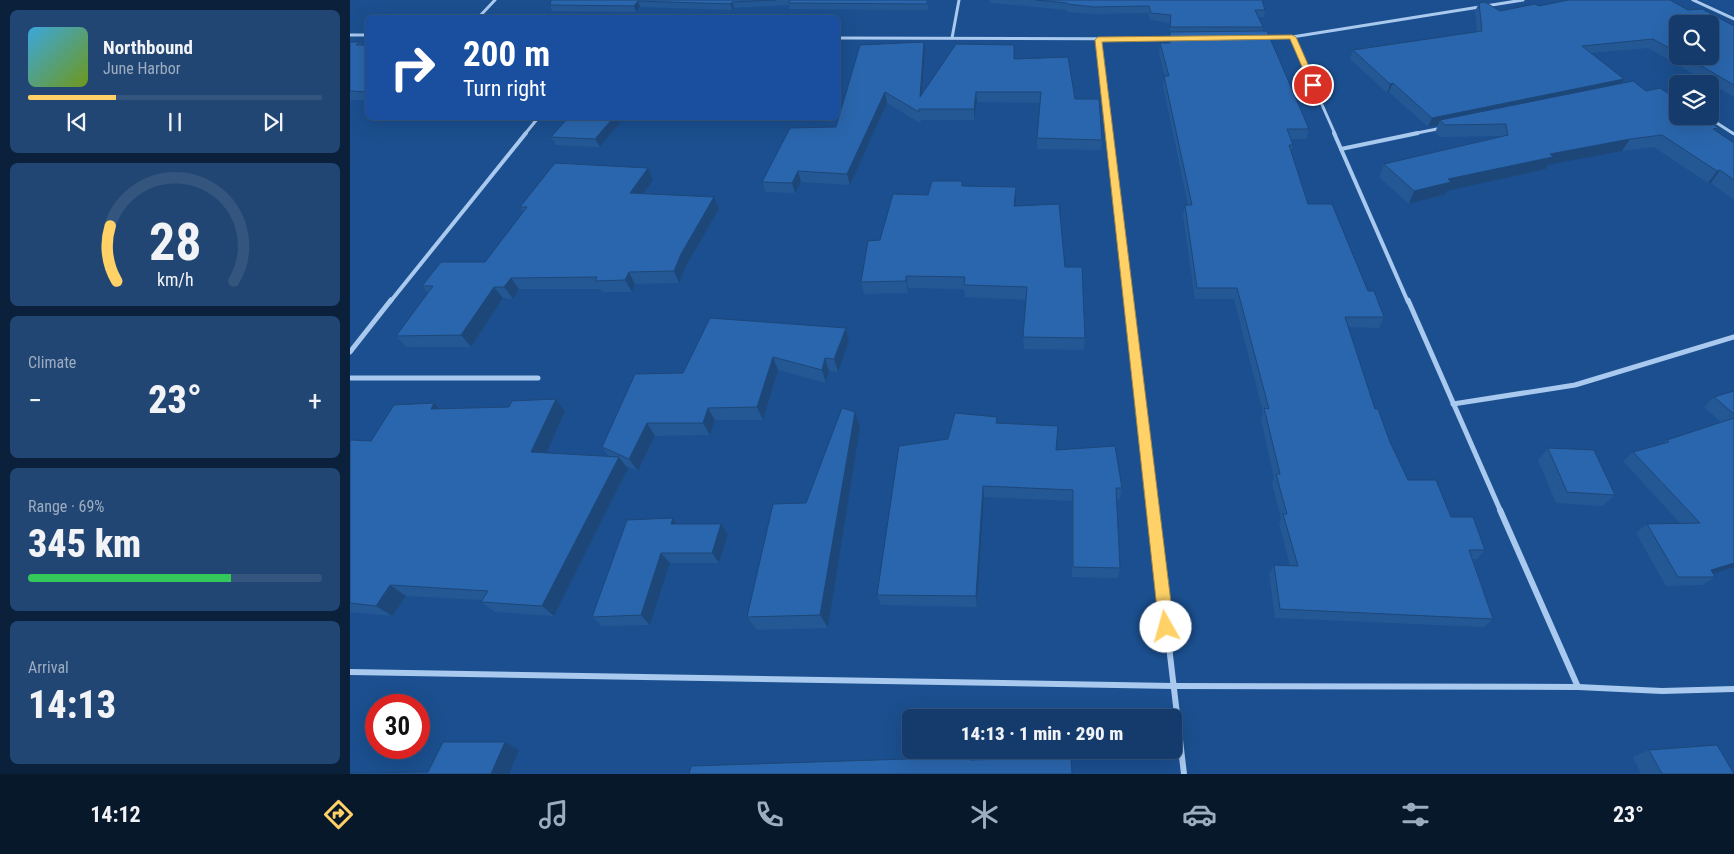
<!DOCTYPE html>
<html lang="en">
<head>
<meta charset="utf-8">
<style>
	body { margin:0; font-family:"Roboto Condensed",sans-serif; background:#214673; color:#f1f3f6; height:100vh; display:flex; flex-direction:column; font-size:19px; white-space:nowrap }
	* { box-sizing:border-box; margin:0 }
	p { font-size:16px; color:#9dadc1 }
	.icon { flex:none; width:28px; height:28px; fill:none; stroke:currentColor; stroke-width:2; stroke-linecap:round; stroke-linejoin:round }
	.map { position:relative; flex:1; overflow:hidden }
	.side { display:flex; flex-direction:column; gap:10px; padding:10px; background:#0b203b; width:350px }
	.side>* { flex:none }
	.hud { position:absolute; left:15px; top:15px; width:475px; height:105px; border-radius:8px; box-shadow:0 5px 20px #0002,0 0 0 1px #33557e; background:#1a4fa0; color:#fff; overflow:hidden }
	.buttons { position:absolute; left:1319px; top:15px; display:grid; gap:10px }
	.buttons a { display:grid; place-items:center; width:50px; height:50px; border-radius:8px; background:#143b6b; box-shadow:0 5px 20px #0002,0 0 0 1px #33557e; font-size:25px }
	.speed { position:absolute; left:15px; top:694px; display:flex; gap:10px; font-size:25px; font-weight:700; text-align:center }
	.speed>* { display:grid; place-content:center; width:65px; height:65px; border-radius:50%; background:#143b6b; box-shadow:0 5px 20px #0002,0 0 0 1px #33557e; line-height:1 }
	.speed .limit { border:8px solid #d22; background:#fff; color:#111 }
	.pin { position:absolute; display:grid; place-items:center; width:42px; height:42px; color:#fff; margin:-21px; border:2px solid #fff; border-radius:50%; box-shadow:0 1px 5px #0007 }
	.me { position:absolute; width:55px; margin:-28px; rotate:353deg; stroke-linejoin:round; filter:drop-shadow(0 0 4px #0008) }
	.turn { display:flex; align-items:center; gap:18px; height:105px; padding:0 15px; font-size:22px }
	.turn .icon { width:65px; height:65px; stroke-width:2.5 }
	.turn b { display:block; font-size:35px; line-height:42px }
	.big { font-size:38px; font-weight:800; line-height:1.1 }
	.side .widget { flex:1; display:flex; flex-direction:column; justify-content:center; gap:8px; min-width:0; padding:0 18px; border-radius:8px; background:#214673 }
	.side .dial { align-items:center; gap:0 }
	.dial svg { height:130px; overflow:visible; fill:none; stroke:#33557e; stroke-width:7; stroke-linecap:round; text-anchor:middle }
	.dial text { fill:#f1f3f6; stroke:none }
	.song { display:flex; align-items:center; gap:15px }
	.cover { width:60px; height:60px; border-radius:8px; background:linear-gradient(135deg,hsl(200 70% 55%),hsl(80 70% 35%)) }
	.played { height:5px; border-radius:2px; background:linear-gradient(90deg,#ffd166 30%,#33557e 30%) }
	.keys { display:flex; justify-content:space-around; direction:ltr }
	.heat { display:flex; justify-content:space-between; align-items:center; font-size:28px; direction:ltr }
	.charge { height:8px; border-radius:4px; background:linear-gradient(90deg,#34c759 69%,#33557e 0) }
	.trip { position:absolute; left:552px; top:709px; width:280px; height:50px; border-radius:8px; background:#143b6b; box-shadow:0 5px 20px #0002,0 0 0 1px #33557e; font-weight:800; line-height:50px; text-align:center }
	.tab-bar { display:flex; height:80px; justify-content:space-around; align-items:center; background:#08182b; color:#9dadc1 }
	.tab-bar .icon { width:35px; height:35px }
	.tab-bar .on { color:#ffd166 }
	.tab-bar b { font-size:22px; color:#f1f3f6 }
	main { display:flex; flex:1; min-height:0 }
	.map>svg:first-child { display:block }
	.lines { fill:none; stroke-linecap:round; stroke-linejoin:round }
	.minor-far3 { stroke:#a9c9ee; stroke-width:3 }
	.minor-far2 { stroke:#a9c9ee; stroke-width:4 }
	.minor-far1 { stroke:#a9c9ee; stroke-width:5 }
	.minor { stroke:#a9c9ee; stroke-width:6 }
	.wall { fill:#245895; fill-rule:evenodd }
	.shaded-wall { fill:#1d4779 }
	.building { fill:#2a66ad; stroke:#1d4779 }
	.route { fill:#ffd166; stroke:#a68842 }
</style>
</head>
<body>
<main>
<section class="side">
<div class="widget">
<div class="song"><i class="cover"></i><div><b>Northbound</b><p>June Harbor</p></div></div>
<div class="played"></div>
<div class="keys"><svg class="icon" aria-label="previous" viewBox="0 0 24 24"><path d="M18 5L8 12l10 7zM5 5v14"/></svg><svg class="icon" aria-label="pause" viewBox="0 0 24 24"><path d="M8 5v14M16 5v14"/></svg><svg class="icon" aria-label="next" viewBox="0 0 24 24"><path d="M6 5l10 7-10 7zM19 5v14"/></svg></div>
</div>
<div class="widget dial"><svg viewBox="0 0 100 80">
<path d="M14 69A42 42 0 1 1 86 69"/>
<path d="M14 69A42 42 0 0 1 10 35" stroke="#ffd166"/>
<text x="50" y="56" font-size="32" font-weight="700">28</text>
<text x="50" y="72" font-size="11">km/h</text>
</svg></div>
<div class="widget"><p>Climate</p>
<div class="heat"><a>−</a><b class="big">23°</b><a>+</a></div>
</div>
<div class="widget"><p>Range · 69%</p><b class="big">345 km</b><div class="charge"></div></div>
<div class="widget"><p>Arrival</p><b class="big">14:13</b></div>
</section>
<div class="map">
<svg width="1384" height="774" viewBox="0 0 1384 774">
	<rect width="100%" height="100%" fill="#1b4f8f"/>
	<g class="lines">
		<g class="minor-far3">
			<polyline points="1343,0 1384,19"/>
			<polyline points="128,18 145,0"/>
			<polyline points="0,35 18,35"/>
			<polyline points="913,37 942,37 1173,0"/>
			<polyline points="942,37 985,134"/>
			<polyline points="488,38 824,39"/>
			<polyline points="602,38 609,0"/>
			<polyline points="748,39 759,134"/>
			<polyline points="1316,94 1328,98"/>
			<polyline points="1356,116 1384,134"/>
			<polyline points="175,134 188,118"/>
			<polyline points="1062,134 1092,128"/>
		</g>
		<g class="minor-far2">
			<polyline points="759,133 779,302"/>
			<polyline points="984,133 1058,302"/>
			<polyline points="991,149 1068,133"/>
			<polyline points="40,302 176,133"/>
		</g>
		<g class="minor-far1">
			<polyline points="779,300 803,512"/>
			<polyline points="1058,300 1151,512"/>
			<polyline points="0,352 41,300"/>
			<polyline points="0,378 188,378"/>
			<polyline points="1103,404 1225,385 1384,337"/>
		</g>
		<g class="minor">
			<polyline points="803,510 834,774"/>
			<polyline points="1150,510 1228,687"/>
			<polyline points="0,672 823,686 1228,687 1312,691 1384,689"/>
		</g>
	</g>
	<g class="wall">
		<polygon points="201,0 578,0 578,10 440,9 439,5 384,8 382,10 290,7 286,12 202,11 200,5"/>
		<polygon points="640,0 912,0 915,10 914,17 909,17 913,27 912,31 959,129 956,139 941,139 943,145 941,152 958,204 1018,291 1034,317 1029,328 998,327 1025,409 1058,480 1101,517 1135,550 1127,559 1123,559 1143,619 1134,627 925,618 919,574 924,565 940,566 929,523 931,518 922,484 924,478 911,419 913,412 884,299 845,299 833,216 835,205 838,205 813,86 815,76 809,53 810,43 819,43 820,23 800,20 798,13 744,14 717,12 717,10 640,3"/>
		<path d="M1129,3L1150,11L1189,6L1338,10L1384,26V97L1298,48L1241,53L1271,83L1296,91L1369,128L1366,131L1384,143V200L1361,183H1358L1304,147L1272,151L1198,165L1196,169L1097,191L1096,194L1059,204L1029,177L1034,164L1150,136L1090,137L1085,133L1088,125L1078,127L1039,92L1037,93L1000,59L1003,50L1127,32L1125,11ZM1328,24L1360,56H1328Z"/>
		<polygon points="0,42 10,42 12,45 18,45 18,100 0,100"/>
		<polygon points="575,52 572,94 664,59 725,99 752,140 751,150 687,149 687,138 690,103 627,102 624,120 571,120 570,123 537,103 500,185 451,182 445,193 416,192 412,182 486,127"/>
		<polygon points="218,118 278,118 277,120 272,120 250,147 206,145 201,137"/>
		<polygon points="298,168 303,180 293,194 364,197 369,209 336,266 329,283 285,284 282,292 252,292 250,289 169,289 163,299 153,298 121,347 56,347 46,336 78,293 72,286 135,262 173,212 170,207"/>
		<polygon points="613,186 666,187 666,205 715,267 735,338 734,350 674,349 673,337 676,300 615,297 614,289 558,288 558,293 514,294 511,282 530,240 578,195"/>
		<polygon points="496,328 499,341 488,372 479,371 476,383 428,370 413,420 365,420 360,435 305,436 288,471 276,466 278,469 204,616 145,612 131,602 132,600 56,596 42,616 0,612 0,440 21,441 84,403 90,408 159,407 206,399 215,411 197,453 259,456 252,447 333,373"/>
		<polygon points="1384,391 1384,567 1363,574 1365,577 1352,585 1316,586 1286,533 1297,524 1331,524 1273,461 1283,452 1314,443 1317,440 1371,422 1354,407 1364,397"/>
		<polygon points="505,412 510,428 478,628 407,630 397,617 456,503"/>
		<polygon points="647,417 647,423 707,450 772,488 770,499 767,500 770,568 768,578 722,577 722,501 634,497 627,607 531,605 527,595 598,439"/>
		<polygon points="1198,448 1265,495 1252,506 1206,503 1188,460"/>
		<polygon points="323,518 327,524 371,524 378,534 369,563 320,563 300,625 252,626 242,617"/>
		<polygon points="1299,750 1384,774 1291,774 1283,757"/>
	</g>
	<g class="shaded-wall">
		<polygon points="288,1 290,7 286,12 284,6"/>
		<polygon points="382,2 384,8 382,10 381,4"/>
		<polygon points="574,42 575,52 571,108 570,97"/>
		<polygon points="1274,79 1269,87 1090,120 1088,125 1078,127 1082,118"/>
		<polygon points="1043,83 1039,92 1037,93 1040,84"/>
		<polygon points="535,92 537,103 500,185 497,174"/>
		<polygon points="626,92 627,102 624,120 624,109"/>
		<polygon points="263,118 271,118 272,120 250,147 245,139"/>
		<polygon points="1280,139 1272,151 1198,165 1196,169 1097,191 1096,194 1059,204 1064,191 1098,179 1200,154"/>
		<polygon points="298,168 303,180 285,205 280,193"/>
		<polygon points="1370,170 1361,183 1358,183 1367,171"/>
		<polygon points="448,171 451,182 445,193 442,183"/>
		<polygon points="666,187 666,199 665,218 664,206"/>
		<polygon points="364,197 369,209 336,266 329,283 324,271 331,254"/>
		<polygon points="279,272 285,284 282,292 275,280"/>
		<polygon points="556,276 558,288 558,293 556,281"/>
		<polygon points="161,278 169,289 163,299 154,287"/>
		<polygon points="144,287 153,298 121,347 111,335"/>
		<polygon points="496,328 499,341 488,372 484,359"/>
		<polygon points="423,357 428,370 413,420 407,407"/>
		<polygon points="475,358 479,371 476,383 472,370"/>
		<polygon points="206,399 215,411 192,464 181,452"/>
		<polygon points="84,403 96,415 81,409"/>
		<polygon points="358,408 365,420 360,435 353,423"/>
		<polygon points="505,412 510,428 478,628 470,615"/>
		<polygon points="297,423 305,436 288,471 279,459"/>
		<polygon points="269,457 278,469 204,616 192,606"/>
		<polygon points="633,486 634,497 627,607 626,596"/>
		<polygon points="323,518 330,529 321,524"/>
		<polygon points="371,524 378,534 369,563 362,553"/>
		<polygon points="311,553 320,563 300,625 291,615"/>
		<polygon points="1384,563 1384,567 1354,577 1361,570"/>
		<polygon points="40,585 56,596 42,616 26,606"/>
		<polygon points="155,742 169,750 159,774 141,774"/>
	</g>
	<g class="building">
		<polygon points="201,0 426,0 382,2 381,4 288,1 284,6 200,5"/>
		<polygon points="440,0 577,0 577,4 438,3"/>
		<polygon points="686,0 912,0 915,10 905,10 913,27 820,27 821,15 801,13 799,6 744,7 718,4 717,3"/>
		<polygon points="1218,0 1320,0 1338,10 1352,9 1384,26 1384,85 1334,56 1360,56 1360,24 1328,24 1328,53 1303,39 1232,46 1274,79 1082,118 1043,83 1040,84 1003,50 1132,31 1129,3 1135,2 1150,11 1185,4 1189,6"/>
		<polygon points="917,31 959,129 937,129 943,145 939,145 958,204 982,204 1018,291 1024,291 1034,317 995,317 1025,409 1028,409 1040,442 1058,480 1086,480 1101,517 1123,517 1135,550 1119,550 1143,619 930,609 924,565 948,566 933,514 937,514 926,474 930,474 914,408 919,409 887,288 847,288 835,205 842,205 814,76 819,76 810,43 820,43 820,32"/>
		<polygon points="0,42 10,42 6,45 18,45 18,92 0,91"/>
		<polygon points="574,42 570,97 606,44 664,45 664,59 718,57 725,99 749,99 752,140 687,138 691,92 626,92 624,109 569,109 569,112 535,92 497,174 448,171 442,183 412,182 440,128 486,127 510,45"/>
		<polygon points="1283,81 1296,91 1310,88 1328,100 1328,116 1351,116 1369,128 1363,129 1384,143 1384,180 1370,170 1367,171 1312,135 1280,139 1200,154 1203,157 1098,179 1101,182 1064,191 1034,164 1158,135 1156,124 1095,125 1090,120"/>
		<polygon points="218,118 263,118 245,139 201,137"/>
		<polygon points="205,163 298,168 280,193 364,197 331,254 324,271 279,272 275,280 245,281 247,277 161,278 154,287 144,287 111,335 46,336 83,286 72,286 91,262 135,262 177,207 170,207"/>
		<polygon points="582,181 612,181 612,186 666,187 664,206 709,204 715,267 732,267 735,338 673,337 677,287 614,285 615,277 556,276 556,281 511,282 518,241 530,240 543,194 578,195"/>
		<polygon points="360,318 496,328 484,359 475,358 472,370 423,357 407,407 358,408 353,423 297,423 279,459 252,447 285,374 333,373"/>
		<polygon points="1384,391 1384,414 1364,397"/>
		<polygon points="206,399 181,452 269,457 192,606 131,602 138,591 40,585 26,606 0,603 0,440 21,441 44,405 84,403 81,409 159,407 162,401"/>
		<polygon points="492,408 505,412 470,615 397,617 423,504 456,503"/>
		<polygon points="605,413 647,417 646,423 708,426 706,450 765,446 772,488 766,488 770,568 723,567 723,490 633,486 626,596 527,595 549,446 598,439"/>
		<polygon points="1384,418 1384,563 1361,570 1365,577 1328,577 1297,524 1350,523 1283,452 1319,442 1317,440"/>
		<polygon points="1198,448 1244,450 1265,495 1217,492"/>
		<polygon points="323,518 321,524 371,524 362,553 311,553 291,615 242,617 277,520"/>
		<polygon points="93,742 155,742 141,774 0,774 0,773 78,772"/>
		<polygon points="1367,745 1384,774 1312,774 1299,750"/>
		<polygon points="620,757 620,760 721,757 722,774 339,774 341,766"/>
	</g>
	<polygon class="route" points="942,35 946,37 967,85 966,87 960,85 940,39 752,42 824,627 821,632 816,634 811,632 809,627 745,40 748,37"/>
</svg>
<div class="buttons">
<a><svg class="icon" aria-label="search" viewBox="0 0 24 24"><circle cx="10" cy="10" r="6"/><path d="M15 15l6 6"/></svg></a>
<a><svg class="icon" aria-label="layers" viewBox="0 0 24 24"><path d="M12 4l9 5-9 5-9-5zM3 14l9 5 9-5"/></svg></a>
</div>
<div class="speed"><div class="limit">30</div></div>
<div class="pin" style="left:963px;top:85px;background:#d93025"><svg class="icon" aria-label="arrive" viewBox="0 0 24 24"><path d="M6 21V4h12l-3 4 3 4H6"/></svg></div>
<svg class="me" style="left:816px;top:627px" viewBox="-20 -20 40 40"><circle r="19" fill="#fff"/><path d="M0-13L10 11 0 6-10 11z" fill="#ffd166"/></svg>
<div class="trip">14:13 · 1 min · 290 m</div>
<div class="hud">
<div class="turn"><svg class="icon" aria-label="right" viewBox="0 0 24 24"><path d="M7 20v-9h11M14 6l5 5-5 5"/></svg><div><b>200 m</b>Turn right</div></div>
</div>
</div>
</main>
<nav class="tab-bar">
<b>14:12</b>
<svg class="icon on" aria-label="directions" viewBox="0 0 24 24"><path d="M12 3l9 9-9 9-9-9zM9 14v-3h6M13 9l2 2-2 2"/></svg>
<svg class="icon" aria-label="music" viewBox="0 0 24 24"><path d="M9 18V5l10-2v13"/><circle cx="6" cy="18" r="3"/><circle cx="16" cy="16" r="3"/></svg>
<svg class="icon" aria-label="phone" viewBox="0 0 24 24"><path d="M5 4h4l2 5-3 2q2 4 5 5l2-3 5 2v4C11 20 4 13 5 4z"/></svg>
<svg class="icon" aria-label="climate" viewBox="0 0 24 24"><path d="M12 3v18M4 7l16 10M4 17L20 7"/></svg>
<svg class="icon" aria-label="car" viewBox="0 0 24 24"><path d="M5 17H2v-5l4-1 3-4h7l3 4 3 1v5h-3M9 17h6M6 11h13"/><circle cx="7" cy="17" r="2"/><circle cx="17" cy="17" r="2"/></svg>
<svg class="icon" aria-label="filters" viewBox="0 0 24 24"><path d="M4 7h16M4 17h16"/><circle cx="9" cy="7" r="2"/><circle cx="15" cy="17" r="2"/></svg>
<b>23°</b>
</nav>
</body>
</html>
